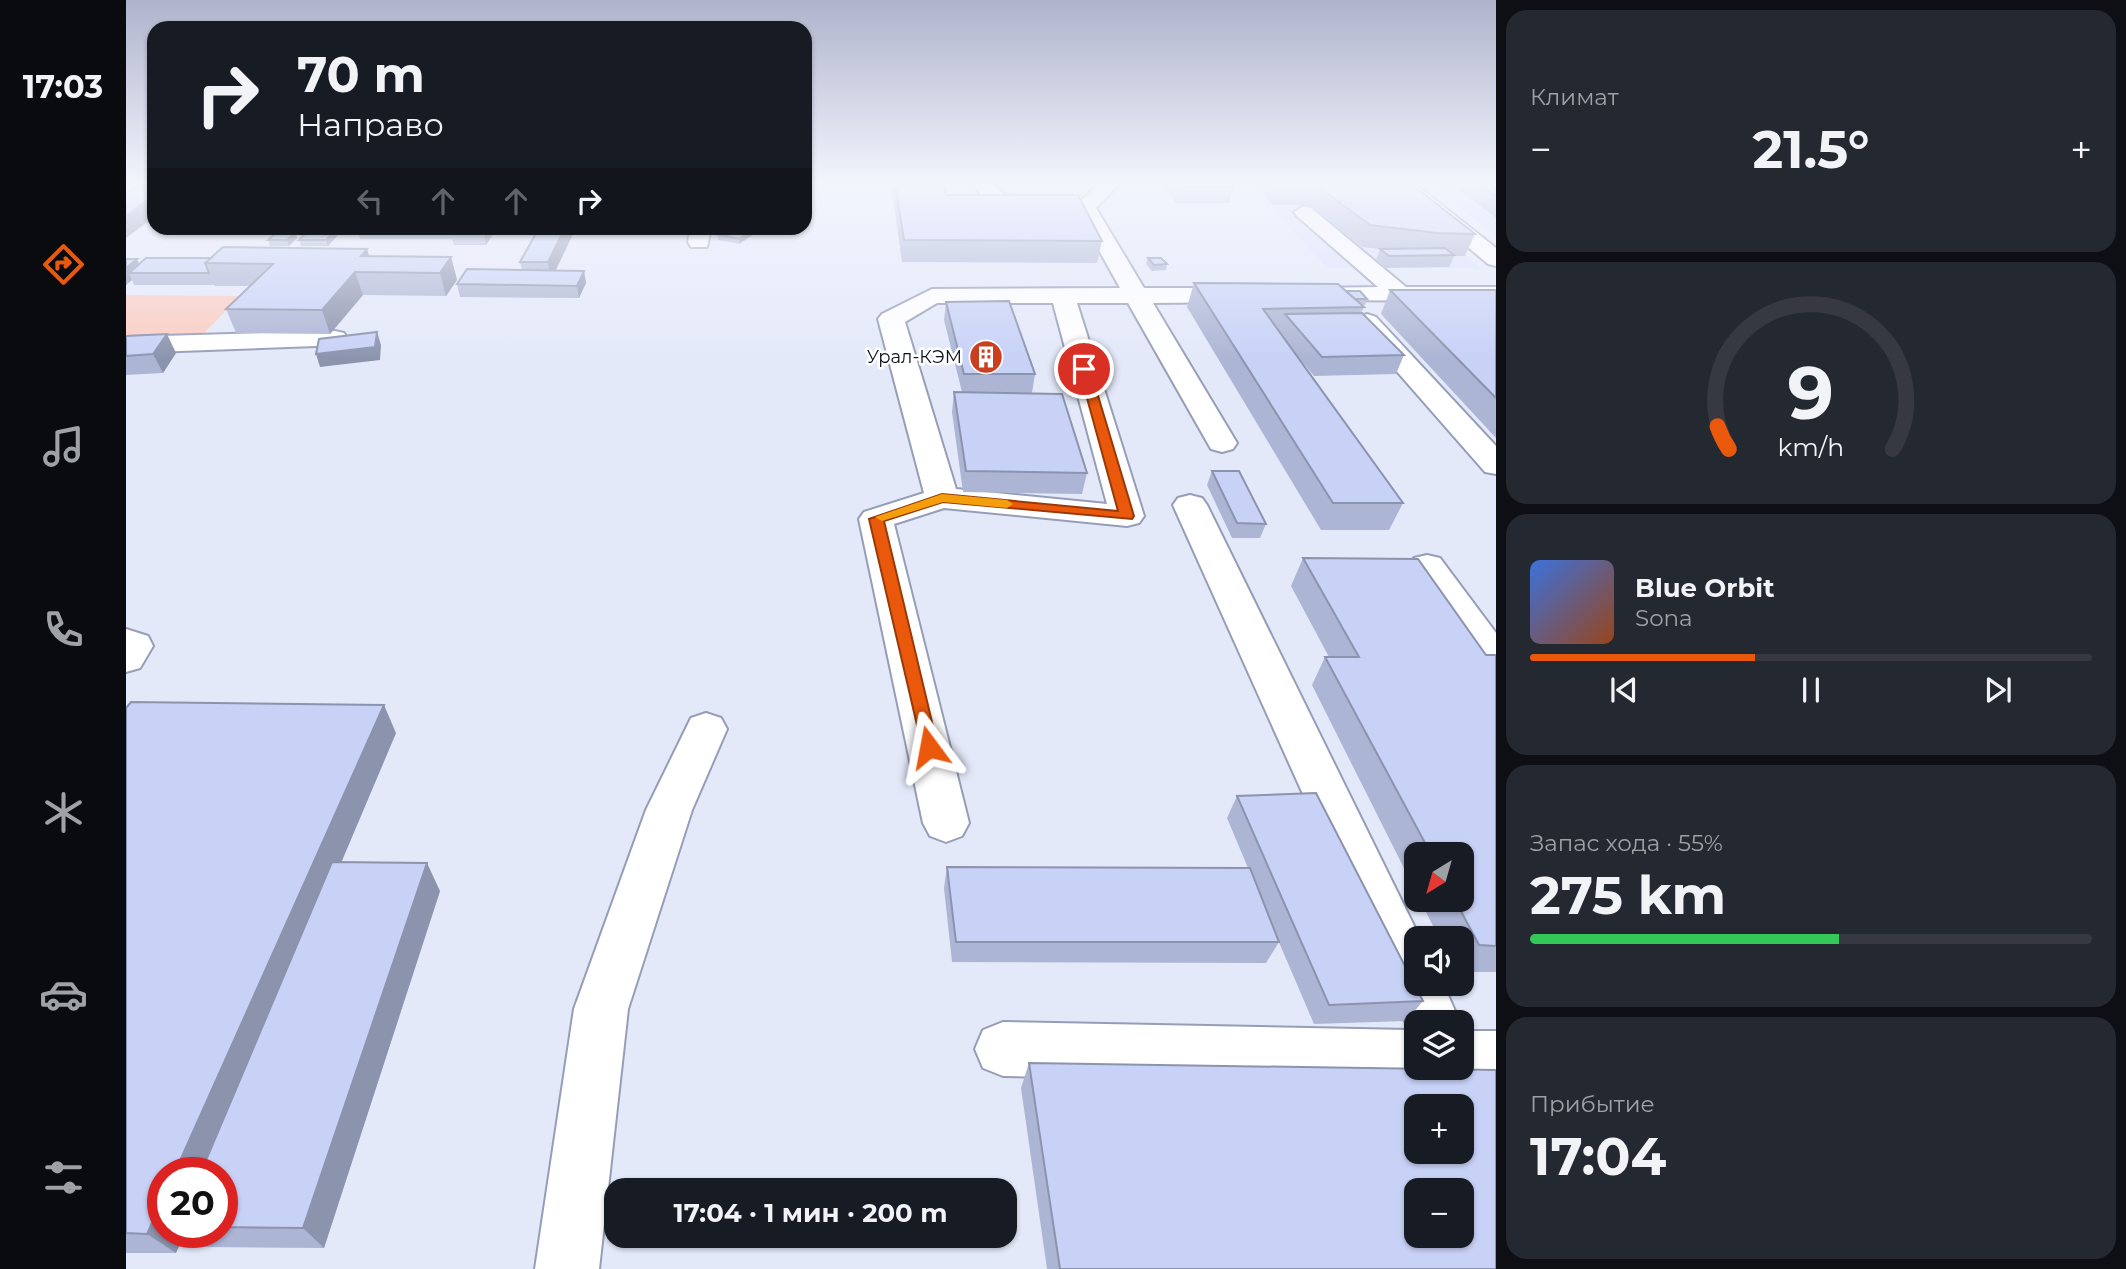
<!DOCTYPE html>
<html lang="ru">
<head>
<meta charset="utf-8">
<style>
	body { margin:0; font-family:Montserrat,sans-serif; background:#242831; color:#f1f3f6; height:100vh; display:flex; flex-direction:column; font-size:26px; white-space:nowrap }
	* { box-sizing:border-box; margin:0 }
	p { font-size:23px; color:#9ea1a6 }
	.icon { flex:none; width:38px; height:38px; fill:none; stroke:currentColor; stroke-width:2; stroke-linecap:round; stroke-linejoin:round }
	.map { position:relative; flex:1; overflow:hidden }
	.side { display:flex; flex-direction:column; gap:10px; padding:10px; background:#0d0f14; width:630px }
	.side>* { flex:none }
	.guide { position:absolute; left:21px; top:21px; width:665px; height:214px; border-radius:21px; box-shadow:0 2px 5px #0004; background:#171b24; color:#f1f3f6; overflow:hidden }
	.needle { width:46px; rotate:217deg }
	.controls { position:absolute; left:1278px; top:842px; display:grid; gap:14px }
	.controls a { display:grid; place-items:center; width:70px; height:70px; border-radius:14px; background:#171b24; box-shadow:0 2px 5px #0004; font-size:35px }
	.speed { position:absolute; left:21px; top:1157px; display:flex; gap:14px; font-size:35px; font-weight:700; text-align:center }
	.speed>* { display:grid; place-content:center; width:91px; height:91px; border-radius:50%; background:#171b24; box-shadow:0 2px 5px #0004; line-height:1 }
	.speed .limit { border:10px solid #d22; background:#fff; color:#111 }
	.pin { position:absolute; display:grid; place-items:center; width:60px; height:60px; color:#fff; margin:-30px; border:4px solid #fff; border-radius:50%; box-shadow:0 2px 7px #0007 }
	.me { position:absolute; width:77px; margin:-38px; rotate:347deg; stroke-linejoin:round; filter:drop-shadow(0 0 5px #0008) }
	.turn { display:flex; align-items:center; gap:24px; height:147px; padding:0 35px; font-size:32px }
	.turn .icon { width:91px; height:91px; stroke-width:2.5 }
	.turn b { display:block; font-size:49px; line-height:60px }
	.lanes { display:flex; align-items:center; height:66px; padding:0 35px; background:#0003; justify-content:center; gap:35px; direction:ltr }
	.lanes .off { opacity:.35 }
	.big { font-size:52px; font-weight:700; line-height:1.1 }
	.side .card { flex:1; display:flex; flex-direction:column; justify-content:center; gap:10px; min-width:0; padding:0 24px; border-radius:21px; background:#242831 }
	.side .dial { align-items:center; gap:0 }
	.dial svg { height:182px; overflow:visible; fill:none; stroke:#363941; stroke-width:7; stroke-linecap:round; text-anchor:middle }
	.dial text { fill:#f1f3f6; stroke:none }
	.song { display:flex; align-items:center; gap:21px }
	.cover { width:84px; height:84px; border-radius:10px; background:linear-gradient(135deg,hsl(220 70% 55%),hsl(20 70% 35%)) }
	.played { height:7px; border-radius:4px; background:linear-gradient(90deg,#ea580c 40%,#363941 40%) }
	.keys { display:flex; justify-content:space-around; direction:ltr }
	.heat { display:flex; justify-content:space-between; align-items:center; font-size:38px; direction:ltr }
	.charge { height:10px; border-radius:5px; background:linear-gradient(90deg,#34c759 55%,#363941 0) }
	.trip { position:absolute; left:478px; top:1178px; width:413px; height:70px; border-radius:21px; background:#171b24; box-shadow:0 2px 5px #0004; font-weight:700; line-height:70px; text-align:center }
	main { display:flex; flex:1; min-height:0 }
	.dock { display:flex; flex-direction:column; width:126px; justify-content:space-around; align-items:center; background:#090b0e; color:#9ea1a6 }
	.dock .icon { width:49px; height:49px }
	.dock .selected { color:#ea580c }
	.dock b { font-size:32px; color:#f1f3f6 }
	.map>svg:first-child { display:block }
	.built { fill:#d9e1fd }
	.green { fill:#fbcdc2 }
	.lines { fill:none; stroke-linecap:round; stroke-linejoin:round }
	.minor-casing { stroke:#969db7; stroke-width:4 }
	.minor { fill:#fff; fill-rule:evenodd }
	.wall { fill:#acb5d4 }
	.shaded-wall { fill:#8c93ad }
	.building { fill:#c8d2f7; stroke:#8c93ad; stroke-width:2; fill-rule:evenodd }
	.route { fill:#ea580c; stroke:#983908; stroke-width:2 }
	.slow { fill:#f59e0b }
	.labels { text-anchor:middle; stroke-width:5; stroke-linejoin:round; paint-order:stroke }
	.far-poi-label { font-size:18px; fill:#0d0f19; stroke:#fff; text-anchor:end }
</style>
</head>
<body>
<main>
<nav class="dock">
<b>17:03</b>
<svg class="icon selected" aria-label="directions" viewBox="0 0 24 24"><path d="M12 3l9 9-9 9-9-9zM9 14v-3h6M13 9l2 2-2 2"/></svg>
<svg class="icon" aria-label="music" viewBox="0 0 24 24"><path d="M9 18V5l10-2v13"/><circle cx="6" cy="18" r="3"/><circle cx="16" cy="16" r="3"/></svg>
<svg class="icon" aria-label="phone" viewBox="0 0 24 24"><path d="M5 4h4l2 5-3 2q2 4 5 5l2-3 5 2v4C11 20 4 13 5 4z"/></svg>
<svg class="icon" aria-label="climate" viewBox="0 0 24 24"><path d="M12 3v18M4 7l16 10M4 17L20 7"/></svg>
<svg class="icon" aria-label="car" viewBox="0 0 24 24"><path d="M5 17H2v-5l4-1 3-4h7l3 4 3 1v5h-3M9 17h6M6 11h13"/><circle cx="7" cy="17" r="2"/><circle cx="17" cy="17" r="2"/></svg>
<svg class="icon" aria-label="filters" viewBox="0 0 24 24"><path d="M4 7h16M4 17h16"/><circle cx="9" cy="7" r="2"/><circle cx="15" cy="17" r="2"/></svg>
</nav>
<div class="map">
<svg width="1370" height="1269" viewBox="0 0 1370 1269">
	<rect width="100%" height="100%" fill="#e4e9fa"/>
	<g class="built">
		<polygon points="1123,183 1254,183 1355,268 1201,268"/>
		<polygon points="1302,183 1370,183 1370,236"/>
	</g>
	<polygon class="green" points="0,295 115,296 74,337 0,336"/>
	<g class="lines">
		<g class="minor-casing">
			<g id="minor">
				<polygon points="845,183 866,183 877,194 915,198 925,204 915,210 864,204"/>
				<path d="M973,183H994L970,208L1018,288H1118L1127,290L1130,295L1127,300L1118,302L1027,303L1111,443L1107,449L1096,452L1085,449L1002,303H951L1018,516L1013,523L1001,526L818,508L768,524L843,823L836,836L820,842L804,836L797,823L733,519L738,512L798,493L752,319L756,314L806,289L994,288L949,207ZM811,303H927L981,504L830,489L779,322Z"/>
				<polygon points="1266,183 1288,183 1370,248 1370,266 1362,264"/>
				<polygon points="1178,206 1185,208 1280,287 1370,287 1370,301 1176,300 1173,295 1176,290 1185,288 1252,287 1171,216 1168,212"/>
				<polygon points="564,228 585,228 581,247 565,247 562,242"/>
				<polygon points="1241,314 1250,317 1370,446 1370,474 1359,472 1232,327 1228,322 1232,317"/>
				<polygon points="209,331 218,333 222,339 218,345 0,353 0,337"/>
				<polygon points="1064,495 1076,498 1081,505 1294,938 1290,938 1290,984 1317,984 1334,1022 1290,1022 1290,1068 1335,1068 1335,1031 1370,1031 1370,1087 1335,1087 1315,1079 1312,1072 1310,1078 1290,1086 877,1076 857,1068 849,1049 857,1030 877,1022 1283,1030 1047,505 1052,498"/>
				<polygon points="1301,555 1314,558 1370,633 1370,676 1356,672 1283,566 1288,558"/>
				<polygon points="0,629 22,636 27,646 14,668 0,672"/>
				<polygon points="580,713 595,718 601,729 566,810 502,1009 473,1269 409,1269 448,1009 520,810 565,718"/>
			</g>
		</g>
		<use href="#minor" class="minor"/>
	</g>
	<g class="wall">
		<polygon points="765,183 817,183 820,195 976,241 971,263 776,262"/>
		<polygon points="1036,183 1104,183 1108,187 1103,203 1050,203"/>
		<polygon points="1129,183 1284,183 1349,234 1339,256 1328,256 1323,267 1258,268 1250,260 1254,249 1236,247 1182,205 1147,205 1138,194 1140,188 1135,188"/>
		<polygon points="1323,183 1370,183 1370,218"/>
		<polygon points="55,228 100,228 95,232 57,232"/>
		<polygon points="167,228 218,228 202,246 175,246 173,240 179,235 169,235 171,238 163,246 144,246 142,240 168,232"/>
		<polygon points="230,228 371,228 360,245 328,245 326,239 234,239"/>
		<polygon points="413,228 430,270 458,271 460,283 453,298 334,297 331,284 396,270 394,262"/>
		<polygon points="456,228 471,228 469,230 456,230"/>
		<polygon points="631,232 613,244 592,240 591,234"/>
		<polygon points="243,256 325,257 331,280 320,296 237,295 204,334 110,333 100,309 124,286 89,286 88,285 8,285 6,280 0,285 0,259 13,264"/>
		<polygon points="1022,258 1041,264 1040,270 1026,271 1020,264"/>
		<polygon points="1068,283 1220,291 1241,299 1239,305 1236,305 1238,307 1235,313 1278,355 1270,374 1188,376 1163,346 1277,503 1263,530 1195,530 1061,307"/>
		<polygon points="1264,290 1370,290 1370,438 1255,314"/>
		<polygon points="820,302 909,374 906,393 961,473 956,494 837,492 826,412 828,392 836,392 818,320"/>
		<polygon points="0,336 50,353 37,373 0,375"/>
		<polygon points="1086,471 1140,524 1134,538 1106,538 1081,485"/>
		<polygon points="1177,558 1360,655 1370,655 1370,972 1335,972 1335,938 1313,938 1294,900 1335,900 1335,854 1290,854 1290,892 1186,685 1199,657 1203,657 1165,586"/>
		<polygon points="0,708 270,733 215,863 314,891 198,1248 79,1247 59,1232 96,1232 96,1172 37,1232 59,1232 50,1253 0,1253"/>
		<polygon points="1111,796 1297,1001 1280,1021 1188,1024 1146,926 1153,942 1140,963 826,962 818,888 821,867 1122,868 1101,818"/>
		<polygon points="903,1063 1370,1269 921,1269 895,1088"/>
	</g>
	<g class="shaded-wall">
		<polygon points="0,183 8,183 0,188"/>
		<polygon points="28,195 28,217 0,238 0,216"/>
		<polygon points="93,228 100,228 95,232"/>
		<polygon points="210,228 218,228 202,246 200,240 210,229"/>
		<polygon points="361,228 371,228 360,245 358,233"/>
		<polygon points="439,228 450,228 425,280 422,262"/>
		<polygon points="629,228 631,228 631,232 613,244 613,239"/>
		<polygon points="169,232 171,238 163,246 161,240"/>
		<polygon points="241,249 248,272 235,256"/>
		<polygon points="325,257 331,280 320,296 314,273"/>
		<polygon points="11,259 16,271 3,273 6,280 0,285 0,268"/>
		<polygon points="458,271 460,283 453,298 451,286"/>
		<polygon points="229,272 237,295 204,334 196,310"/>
		<polygon points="251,332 255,345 254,360 194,367 190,354"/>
		<polygon points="41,334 50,353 37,373 27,354"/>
		<polygon points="258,705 270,733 84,1172 49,1172"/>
		<polygon points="301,863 314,891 198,1248 177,1228"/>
		<polygon points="37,1199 37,1232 59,1232 50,1253 21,1234"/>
	</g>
	<g class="building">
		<polygon points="17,183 28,183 28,195 0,216 0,194"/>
		<polygon points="769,183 817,183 820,195 952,195 976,241 778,240"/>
		<polygon points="1051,183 1104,183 1108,187 1054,187"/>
		<polygon points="1153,183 1284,183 1349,234 1311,233 1244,225 1189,184 1154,184"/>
		<polygon points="1351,183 1370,183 1370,196"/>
		<polygon points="329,228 361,228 358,233 325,233"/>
		<polygon points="413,228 439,228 422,262 394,262"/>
		<polygon points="601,228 629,228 613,239 591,234"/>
		<polygon points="184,229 210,229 200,240 173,240"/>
		<polygon points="169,232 161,240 142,240 150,233"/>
		<polygon points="97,247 241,249 235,256 325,257 314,273 229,272 196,310 100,309 147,264 79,263"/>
		<polygon points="1319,248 1328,255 1263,256 1254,249"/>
		<polygon points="20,258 85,258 79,263 83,273 3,273"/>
		<polygon points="1022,258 1035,258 1041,264 1028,265"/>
		<polygon points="0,259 11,259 0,268"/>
		<polygon points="341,269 458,271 451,286 331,284"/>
		<polygon points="1068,283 1212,284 1238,307 1137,309 1277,503 1207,503"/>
		<polygon points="1264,290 1370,290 1370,398"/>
		<polygon points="1220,291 1234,291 1241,299 1229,299"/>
		<polygon points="883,301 909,374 838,374 820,302"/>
		<polygon points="1236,313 1278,355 1196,357 1159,314"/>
		<polygon points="251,332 249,347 190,354 193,339"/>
		<polygon points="41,334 27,354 0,356 0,336"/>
		<polygon points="828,392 936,394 961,473 840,471"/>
		<polygon points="1086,471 1113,471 1140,524 1111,523"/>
		<polygon points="1177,558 1292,559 1360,655 1370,655 1370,946 1353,945 1329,900 1335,900 1335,854 1305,854 1199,657 1233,657"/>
		<polygon points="5,702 258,705 49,1172 37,1172 37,1199 21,1234 0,1233 0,708"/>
		<polygon points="1190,793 1297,1001 1203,1005 1111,796"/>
		<polygon points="206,862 301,863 177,1228 96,1227 96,1172 75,1172"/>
		<polygon points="821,867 1124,868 1153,942 830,942"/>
		<path d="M903,1063L1370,1070V1269H934ZM1290,1106H1335V1152H1290ZM1290,1190H1335V1236H1290Z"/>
	</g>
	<linearGradient id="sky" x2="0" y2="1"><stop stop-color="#afb4cc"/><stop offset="0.51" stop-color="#f3f5fd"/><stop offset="1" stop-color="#f3f5fd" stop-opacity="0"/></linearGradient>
	<rect width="1370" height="360" fill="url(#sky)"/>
	<polygon class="route" points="958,366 964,369 1008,516 1006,519 817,502 758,521 812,747 803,753 797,751 743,519 816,494 992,511 953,369"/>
	<polygon class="slow" points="816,494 881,500 887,504 881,508 817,502 756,521 749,517"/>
	<defs>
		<g id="building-disc" transform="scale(1.75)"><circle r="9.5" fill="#c93f20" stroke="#fff"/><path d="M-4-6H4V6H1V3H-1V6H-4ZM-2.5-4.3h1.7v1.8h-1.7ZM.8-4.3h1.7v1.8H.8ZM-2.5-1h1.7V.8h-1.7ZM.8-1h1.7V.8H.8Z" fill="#fff"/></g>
	</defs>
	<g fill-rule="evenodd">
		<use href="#building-disc" x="860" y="357"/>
	</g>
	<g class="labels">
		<g class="far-poi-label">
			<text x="836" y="363">Урал-КЭМ</text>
		</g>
	</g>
</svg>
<div class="controls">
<a><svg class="needle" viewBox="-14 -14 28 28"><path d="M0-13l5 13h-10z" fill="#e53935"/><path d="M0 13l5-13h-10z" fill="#9ea1a6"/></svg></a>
<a><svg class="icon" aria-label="sound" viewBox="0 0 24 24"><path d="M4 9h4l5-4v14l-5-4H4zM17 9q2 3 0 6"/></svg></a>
<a><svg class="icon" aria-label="layers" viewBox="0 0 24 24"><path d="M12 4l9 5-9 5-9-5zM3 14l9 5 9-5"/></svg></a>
<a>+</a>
<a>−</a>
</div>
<div class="speed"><div class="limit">20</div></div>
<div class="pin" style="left:958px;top:369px;background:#d93025"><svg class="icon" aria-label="arrive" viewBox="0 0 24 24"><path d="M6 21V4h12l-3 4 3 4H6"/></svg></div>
<svg class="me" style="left:803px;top:747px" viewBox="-20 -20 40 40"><path d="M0-17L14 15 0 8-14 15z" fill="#ea580c" stroke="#fff" stroke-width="4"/></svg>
<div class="trip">17:04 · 1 мин · 200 m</div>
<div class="guide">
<div class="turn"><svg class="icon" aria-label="right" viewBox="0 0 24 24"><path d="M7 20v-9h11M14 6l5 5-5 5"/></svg><div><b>70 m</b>Направо</div></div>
<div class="lanes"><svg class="icon off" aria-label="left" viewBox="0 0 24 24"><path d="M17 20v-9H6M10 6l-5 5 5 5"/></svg><svg class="icon off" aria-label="ahead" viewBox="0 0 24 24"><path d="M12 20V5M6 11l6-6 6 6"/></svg><svg class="icon off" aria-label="ahead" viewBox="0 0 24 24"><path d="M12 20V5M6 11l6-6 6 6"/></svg><svg class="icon" aria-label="right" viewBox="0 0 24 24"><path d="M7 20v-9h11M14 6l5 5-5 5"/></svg></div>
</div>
</div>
<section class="side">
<div class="card"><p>Климат</p>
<div class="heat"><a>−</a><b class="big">21.5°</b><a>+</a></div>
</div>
<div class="card dial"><svg viewBox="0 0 100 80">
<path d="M14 69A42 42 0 1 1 86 69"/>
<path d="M14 69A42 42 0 0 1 9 59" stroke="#ea580c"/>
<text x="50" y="56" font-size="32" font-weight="700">9</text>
<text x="50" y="72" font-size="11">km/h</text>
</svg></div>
<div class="card">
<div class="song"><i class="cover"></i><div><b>Blue Orbit</b><p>Sona</p></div></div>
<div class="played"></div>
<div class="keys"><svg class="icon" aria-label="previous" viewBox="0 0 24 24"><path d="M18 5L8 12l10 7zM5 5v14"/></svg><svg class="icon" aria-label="pause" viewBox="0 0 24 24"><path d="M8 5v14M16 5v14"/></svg><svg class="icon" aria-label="next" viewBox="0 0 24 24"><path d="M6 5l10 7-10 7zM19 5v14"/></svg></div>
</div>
<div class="card"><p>Запас хода · 55%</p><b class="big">275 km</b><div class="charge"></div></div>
<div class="card"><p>Прибытие</p><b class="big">17:04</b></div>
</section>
</main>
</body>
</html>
